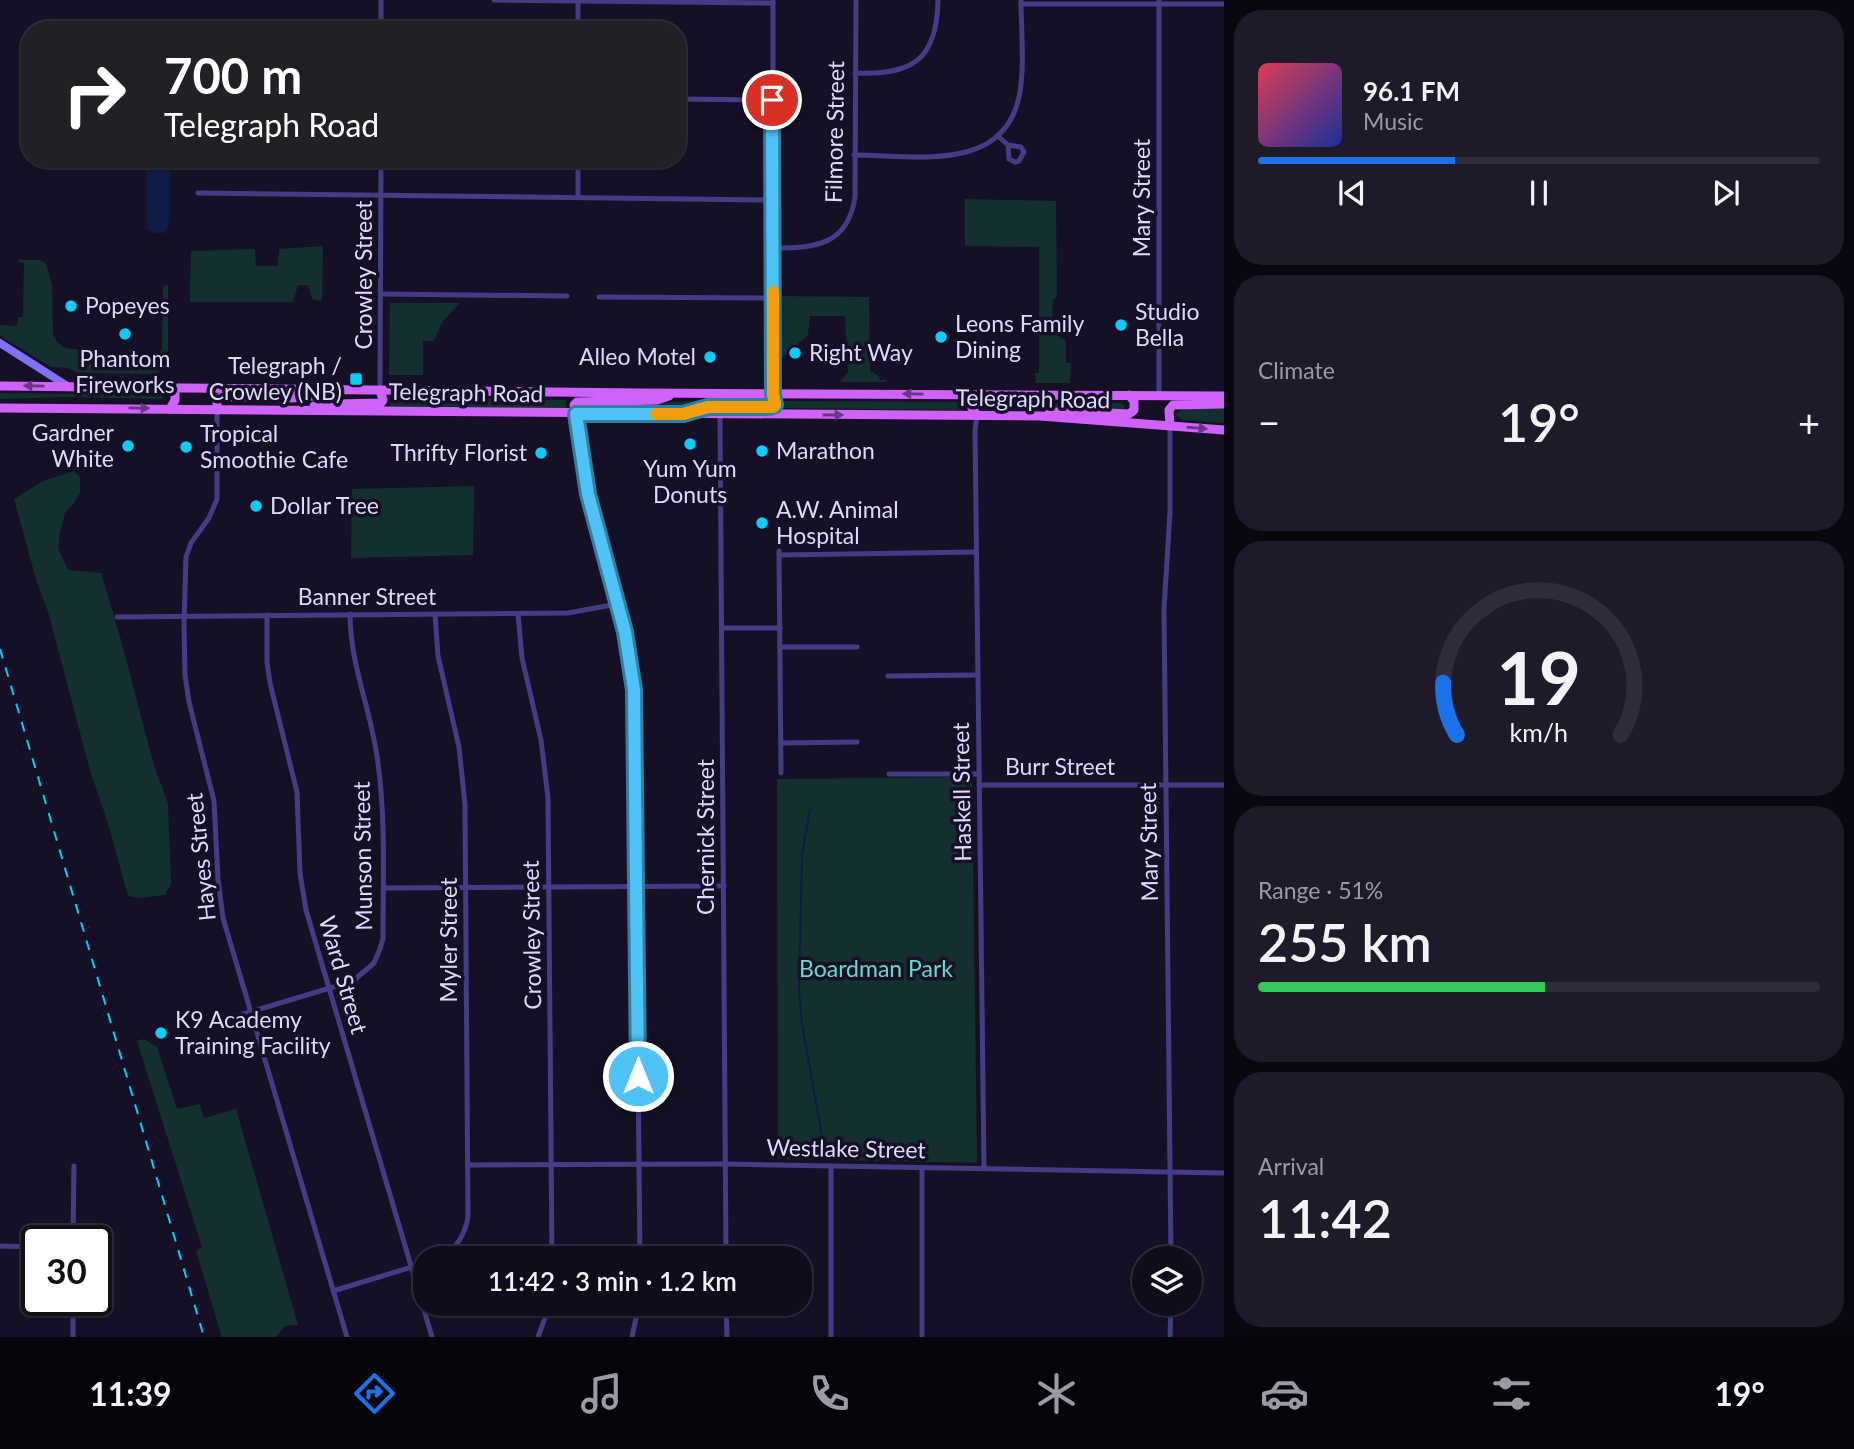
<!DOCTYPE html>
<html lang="en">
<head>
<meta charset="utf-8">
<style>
	body { margin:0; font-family:Lato,sans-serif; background:#1e1a29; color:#f1f3f6; height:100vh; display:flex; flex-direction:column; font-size:26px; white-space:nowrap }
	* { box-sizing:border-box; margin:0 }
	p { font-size:23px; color:#9c9ba3 }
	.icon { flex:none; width:38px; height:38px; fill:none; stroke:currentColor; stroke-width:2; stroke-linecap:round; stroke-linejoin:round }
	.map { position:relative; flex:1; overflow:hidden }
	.sheet { display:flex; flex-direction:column; gap:10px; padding:10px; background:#09070f; width:630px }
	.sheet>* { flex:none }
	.hud { position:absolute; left:21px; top:21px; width:665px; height:147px; border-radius:28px; box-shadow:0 2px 5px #0004,0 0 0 2px #302c3b; background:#202124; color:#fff; overflow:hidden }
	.buttons { position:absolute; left:1132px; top:1246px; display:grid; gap:14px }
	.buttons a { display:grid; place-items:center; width:70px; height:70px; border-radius:50%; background:#100c1c; box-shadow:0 2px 5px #0004,0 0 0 2px #302c3b; font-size:35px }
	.speed { position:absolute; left:21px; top:1225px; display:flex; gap:14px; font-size:35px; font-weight:700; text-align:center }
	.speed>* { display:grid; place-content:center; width:91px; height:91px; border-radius:50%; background:#100c1c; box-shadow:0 2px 5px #0004,0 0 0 2px #302c3b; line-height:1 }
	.speed .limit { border:4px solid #111; border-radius:10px; background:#fff; color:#111 }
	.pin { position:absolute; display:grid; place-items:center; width:60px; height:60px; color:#fff; margin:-30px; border:4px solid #fff; border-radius:50%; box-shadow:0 2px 7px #0007 }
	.me { position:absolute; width:77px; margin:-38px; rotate:0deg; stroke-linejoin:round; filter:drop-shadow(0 0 5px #0008) }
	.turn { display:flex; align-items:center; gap:24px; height:147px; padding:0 28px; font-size:32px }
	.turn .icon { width:91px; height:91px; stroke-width:2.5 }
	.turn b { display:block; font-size:49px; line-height:60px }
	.big { font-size:52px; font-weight:600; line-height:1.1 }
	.sheet .widget { flex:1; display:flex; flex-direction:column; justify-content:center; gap:10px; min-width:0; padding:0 24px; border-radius:28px; background:#1e1a29 }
	.sheet .dial { align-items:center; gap:0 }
	.dial svg { height:182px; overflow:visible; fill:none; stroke:#302c3b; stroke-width:7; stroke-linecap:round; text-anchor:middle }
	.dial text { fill:#f1f3f6; stroke:none }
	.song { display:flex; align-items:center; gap:21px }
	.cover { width:84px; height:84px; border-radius:10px; background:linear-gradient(135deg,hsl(350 70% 55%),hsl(230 70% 35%)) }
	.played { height:7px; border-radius:4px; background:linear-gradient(90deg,#1a73e8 35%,#302c3b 35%) }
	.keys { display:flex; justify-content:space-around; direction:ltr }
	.heat { display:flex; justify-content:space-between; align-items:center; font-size:38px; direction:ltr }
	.charge { height:10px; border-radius:5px; background:linear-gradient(90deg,#34c759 51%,#302c3b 0) }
	.trip { position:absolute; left:413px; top:1246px; width:399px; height:70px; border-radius:28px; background:#100c1c; box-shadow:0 2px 5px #0004,0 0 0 2px #302c3b; font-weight:600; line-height:70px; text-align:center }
	.dock { display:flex; height:112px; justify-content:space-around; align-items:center; background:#06050b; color:#9c9ba3 }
	.dock .icon { width:49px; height:49px }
	.dock .current { color:#1a73e8 }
	.dock b { font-size:32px; color:#f1f3f6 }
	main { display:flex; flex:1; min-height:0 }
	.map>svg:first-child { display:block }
	.green { fill:#132f30 }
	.water { fill:#0c1c44 }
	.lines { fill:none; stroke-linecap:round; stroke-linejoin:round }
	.stream { stroke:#0c1c44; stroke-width:2 }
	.street { stroke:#453d84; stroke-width:5 }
	.secondary { stroke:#8071fb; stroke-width:8 }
	.primary { stroke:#ce62fa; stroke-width:9 }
	.rail { stroke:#09ccf7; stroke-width:2; stroke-dasharray:10 9; stroke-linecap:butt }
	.oneway { fill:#693585 }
	.route-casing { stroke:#337fa1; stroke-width:18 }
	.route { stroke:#4fc3f7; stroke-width:12 }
	.slow { stroke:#f59e0b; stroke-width:12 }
	.poi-dot { fill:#09ccf7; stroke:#161026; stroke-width:2.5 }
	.labels { text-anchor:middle; stroke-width:7; stroke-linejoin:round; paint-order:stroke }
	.street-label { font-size:23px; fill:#dfd7fe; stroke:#161026 }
	.poi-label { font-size:23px; fill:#dfd7fe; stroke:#161026; text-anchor:start }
	.park-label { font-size:23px; fill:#64dcc8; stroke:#161026 }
</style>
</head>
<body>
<main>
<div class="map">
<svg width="1224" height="1337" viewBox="0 0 1224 1337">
	<rect width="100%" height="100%" fill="#161026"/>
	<g class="green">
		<path d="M965,199L1056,201L1057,297L1053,299C1053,313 1048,335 1066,340V363H1071L1070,383H1036L1035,373H1039V247L965,246Z"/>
		<polygon points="323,246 322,301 312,299 308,285 298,285 293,302 190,302 191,251 255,249 256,266 278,266 279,249"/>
		<polygon points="18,260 39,260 46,263 52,285 53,334 57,342 65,348 108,353 108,358 131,358 133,353 135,358 158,359 158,354 162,350 163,286 168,285 168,365 164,366 156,374 78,373 68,368 51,367 0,336 0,325 17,326 18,317 23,317 24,263 18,262"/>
		<polygon points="780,296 869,297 870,371 879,376 880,381 886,379 886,382 840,382 848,372 845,316 810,316 808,335 781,359"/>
		<polygon points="390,303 460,303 442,322 434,341 423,341 423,375 389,375"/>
		<polygon points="0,393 164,395 164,396 161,399 68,397 0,399"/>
		<polygon points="391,398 566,400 566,408 390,406"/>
		<polygon points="694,401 767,401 650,408 581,408 581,406"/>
		<polygon points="783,401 964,402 963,410 782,408"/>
		<polygon points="1073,403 1121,403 1125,406 1123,409 980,410 980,407"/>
		<polygon points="1224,407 1224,423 1182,420 1176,415 1178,412 1184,409"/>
		<polygon points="74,471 80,477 80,492 74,503 65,513 60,532 58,548 68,570 101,573 121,640 153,762 168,804 171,884 165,895 139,898 128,896 107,820 91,774 49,615 36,579 14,499 43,481"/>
		<polygon points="474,486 473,555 351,558 352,489"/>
		<polygon points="972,777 977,1163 778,1159 777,779"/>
		<polygon points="144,1039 157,1047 177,1109 200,1104 204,1118 236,1109 298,1325 285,1326 276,1337 222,1337 196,1251 202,1247 137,1041"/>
	</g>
	<path class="water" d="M146,159H170C170,176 174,222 165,233H155L147,229Z"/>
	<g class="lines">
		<polyline class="stream" points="810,809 802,855 799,992 802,1024 825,1153"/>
		<g class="street">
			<polyline points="494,0 773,3"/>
			<polyline points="1159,0 1159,395"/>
			<polyline points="1021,4 1224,4"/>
			<polyline points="381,30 381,0"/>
			<polyline points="578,30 578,0"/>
			<path d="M855,73C912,75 937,61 938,0"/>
			<polyline points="677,99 772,100"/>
			<polyline points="998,136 1008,145 1021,147 1024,152 1019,161 1015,162 1009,159 1008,145"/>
			<path d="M854,155C912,155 1003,174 1019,97C1025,69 1021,29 1021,0"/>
			<polyline points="198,193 773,200"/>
			<polyline points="578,197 578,159"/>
			<path d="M773,248C814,248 848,246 855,197L856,0"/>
			<polyline points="381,294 567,296"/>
			<polyline points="599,297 773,298"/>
			<polyline points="380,390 381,159"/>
			<polyline points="773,394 773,0"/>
			<polyline points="217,410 217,499 209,518 191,543 186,557 184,624 185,675 189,702 214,801 218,879 223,918 347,1337"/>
			<polyline points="576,414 588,494 625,632 634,690 640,1258"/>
			<polyline points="720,415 726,1258"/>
			<polyline points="977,415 975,430 984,1169"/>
			<polyline points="1170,426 1170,512 1164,609 1171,1258"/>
			<polyline points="779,551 781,773"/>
			<polyline points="779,555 976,552"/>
			<path d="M435,614L438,656L459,747L465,805L468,1217C465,1236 456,1248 441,1258"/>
			<polyline points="518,614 522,658 541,740 548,798 552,1258"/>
			<polyline points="267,615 267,662 270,683 297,792 300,873 306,910 432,1337"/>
			<polyline points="117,617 568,613 617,604"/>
			<polyline points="722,628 780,628"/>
			<polyline points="780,647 857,647"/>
			<polyline points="888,676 978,675"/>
			<polyline points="781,743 857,742"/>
			<polyline points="889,774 979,774"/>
			<polyline points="979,785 1224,785"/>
			<polyline points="383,888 724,886"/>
			<path d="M210,1024L353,981L374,963L380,949L383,938C383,878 386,815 377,756C370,708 350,663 350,614"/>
			<polyline points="468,1165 726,1164 1224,1173"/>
			<polyline points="831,1166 831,1337"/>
			<polyline points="922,1168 922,1337"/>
			<polyline points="73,1241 74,1166"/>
			<polyline points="0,1246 37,1247"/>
			<polyline points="333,1291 425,1263"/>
			<polyline points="726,1304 727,1337"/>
			<polyline points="73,1337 73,1300"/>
			<polyline points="538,1337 550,1304"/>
			<polyline points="632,1337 639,1304"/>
			<polyline points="1170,1337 1171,1304"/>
		</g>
		<polyline class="secondary" points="0,343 69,387"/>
		<g class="primary">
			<polyline points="0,386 639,393 1224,396"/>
			<polyline points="314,406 335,404 381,403 383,400 380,390"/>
			<polyline points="0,408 1040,416 1224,430"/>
			<polyline points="170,409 175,400 175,388"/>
			<path d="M217,410V399L221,397C257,395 295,403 330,392"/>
			<polyline points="695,411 708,407 773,407 775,403 773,394"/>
			<polyline points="1049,413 1069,411 1129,414 1134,410 1134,401 1129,395"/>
			<polyline points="576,414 574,405 577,402 657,400 669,396"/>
			<polyline points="977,415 972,408 977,403 1021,403 1045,399"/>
			<polyline points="1170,426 1169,410 1173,405 1224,404"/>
		</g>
		<polyline class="rail" points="0,649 204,1337"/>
	</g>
	<defs><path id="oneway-solid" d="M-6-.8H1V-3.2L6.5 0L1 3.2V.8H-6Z" transform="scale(1.75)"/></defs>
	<g class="oneway">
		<use href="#oneway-solid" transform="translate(34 386) rotate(-179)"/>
		<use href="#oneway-solid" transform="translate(913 394) rotate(-179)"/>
		<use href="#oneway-solid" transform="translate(139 408) rotate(1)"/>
		<use href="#oneway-solid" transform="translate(833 415)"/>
		<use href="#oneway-solid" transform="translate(1197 428) rotate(5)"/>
	</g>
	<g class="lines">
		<g class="route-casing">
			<polyline id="route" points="638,1076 634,690 625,632 588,494 576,414 683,414 708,407 770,407 775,405 773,394 772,100"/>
		</g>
		<use href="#route" class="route"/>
		<polyline class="slow" points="656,414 683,414 708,407 773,407 775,403 773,394 773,292"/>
	</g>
	<g class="poi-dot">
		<circle cx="71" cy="306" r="7"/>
		<circle cx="1121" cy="325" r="7"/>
		<circle cx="125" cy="334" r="7"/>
		<circle cx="941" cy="337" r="7"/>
		<circle cx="795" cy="353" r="7"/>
		<circle cx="710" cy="357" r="7"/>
		<rect x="349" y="372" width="14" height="14" rx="3.5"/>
		<circle cx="690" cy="444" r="7"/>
		<circle cx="128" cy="446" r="7"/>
		<circle cx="186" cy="447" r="7"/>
		<circle cx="762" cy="451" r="7"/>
		<circle cx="541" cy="453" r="7"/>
		<circle cx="256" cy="506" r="7"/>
		<circle cx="762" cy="523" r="7"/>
		<circle cx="161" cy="1033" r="7"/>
	</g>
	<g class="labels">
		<g class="street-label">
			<text transform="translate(835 132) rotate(-89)" y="8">Filmore Street</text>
			<text transform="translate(1142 198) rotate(-90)" y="8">Mary Street</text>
			<text transform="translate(364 275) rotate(-90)" y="8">Crowley Street</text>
			<text transform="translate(466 393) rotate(1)" y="8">Telegraph Road</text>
			<text transform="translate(1033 399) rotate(1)" y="8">Telegraph Road</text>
			<text x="367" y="605">Banner Street</text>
			<text x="1060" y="775">Burr Street</text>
			<text transform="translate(962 792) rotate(-91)" y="8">Haskell Street</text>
			<text transform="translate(706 837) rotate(-90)" y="8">Chernick Street</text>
			<text transform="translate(1149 842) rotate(-91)" y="8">Mary Street</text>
			<text transform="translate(363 856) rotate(-91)" y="8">Munson Street</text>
			<text transform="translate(201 857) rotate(-96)" y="8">Hayes Street</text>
			<text transform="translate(532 935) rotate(-91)" y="8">Crowley Street</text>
			<text transform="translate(449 940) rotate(-90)" y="8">Myler Street</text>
			<text transform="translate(343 975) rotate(74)" y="8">Ward Street</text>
			<text transform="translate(846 1149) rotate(1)" y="8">Westlake Street</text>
		</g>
		<g class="poi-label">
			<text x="85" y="314">Popeyes</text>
			<text x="1135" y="320">Studio<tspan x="1135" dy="26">Bella</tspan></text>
			<text x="955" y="332">Leons Family<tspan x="955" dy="26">Dining</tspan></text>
			<text x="809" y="361">Right Way</text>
			<text x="696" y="365" text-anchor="end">Alleo Motel</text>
			<text x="125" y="367" text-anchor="middle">Phantom<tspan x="125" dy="26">Fireworks</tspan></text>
			<text x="342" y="374" text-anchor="end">Telegraph /<tspan x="342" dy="26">Crowley (NB)</tspan></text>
			<text x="114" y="441" text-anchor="end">Gardner<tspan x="114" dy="26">White</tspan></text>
			<text x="200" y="442">Tropical<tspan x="200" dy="26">Smoothie Cafe</tspan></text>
			<text x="776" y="459">Marathon</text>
			<text x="527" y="461" text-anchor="end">Thrifty Florist</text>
			<text x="690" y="477" text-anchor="middle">Yum Yum<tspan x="690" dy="26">Donuts</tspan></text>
			<text x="270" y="514">Dollar Tree</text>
			<text x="776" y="518">A.W. Animal<tspan x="776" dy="26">Hospital</tspan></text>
			<text x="175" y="1028">K9 Academy<tspan x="175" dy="26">Training Facility</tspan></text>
		</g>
		<g class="park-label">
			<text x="876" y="977">Boardman Park</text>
		</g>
	</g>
</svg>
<div class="buttons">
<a><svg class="icon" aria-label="layers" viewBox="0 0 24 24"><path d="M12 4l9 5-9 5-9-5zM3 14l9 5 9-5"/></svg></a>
</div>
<div class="speed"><div class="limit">30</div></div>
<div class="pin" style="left:772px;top:100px;background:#d93025"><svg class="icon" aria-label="arrive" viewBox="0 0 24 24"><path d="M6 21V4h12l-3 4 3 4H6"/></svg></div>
<svg class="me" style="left:638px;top:1076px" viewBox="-20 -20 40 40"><circle r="17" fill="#4fc3f7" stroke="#fff" stroke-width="3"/><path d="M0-11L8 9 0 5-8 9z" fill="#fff"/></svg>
<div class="trip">11:42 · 3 min · 1.2 km</div>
<div class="hud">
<div class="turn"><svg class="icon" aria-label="right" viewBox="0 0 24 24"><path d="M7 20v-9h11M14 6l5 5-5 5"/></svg><div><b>700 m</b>Telegraph Road</div></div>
</div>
</div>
<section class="sheet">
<div class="widget">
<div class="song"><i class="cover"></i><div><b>96.1 FM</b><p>Music</p></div></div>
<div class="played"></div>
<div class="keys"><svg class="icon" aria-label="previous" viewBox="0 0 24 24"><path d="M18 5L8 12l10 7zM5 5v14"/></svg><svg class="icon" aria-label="pause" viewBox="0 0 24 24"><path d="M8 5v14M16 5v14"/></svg><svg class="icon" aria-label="next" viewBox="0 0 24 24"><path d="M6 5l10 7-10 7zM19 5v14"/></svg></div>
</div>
<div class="widget"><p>Climate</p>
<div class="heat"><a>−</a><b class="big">19°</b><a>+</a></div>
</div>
<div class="widget dial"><svg viewBox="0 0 100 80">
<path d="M14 69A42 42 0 1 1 86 69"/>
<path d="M14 69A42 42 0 0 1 8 46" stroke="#1a73e8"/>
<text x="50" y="56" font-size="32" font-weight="700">19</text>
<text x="50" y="72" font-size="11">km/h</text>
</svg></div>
<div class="widget"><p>Range · 51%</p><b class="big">255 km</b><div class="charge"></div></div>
<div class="widget"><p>Arrival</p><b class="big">11:42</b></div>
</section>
</main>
<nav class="dock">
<b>11:39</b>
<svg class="icon current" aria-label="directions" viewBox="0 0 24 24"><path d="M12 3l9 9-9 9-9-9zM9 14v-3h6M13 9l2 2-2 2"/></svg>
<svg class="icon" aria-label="music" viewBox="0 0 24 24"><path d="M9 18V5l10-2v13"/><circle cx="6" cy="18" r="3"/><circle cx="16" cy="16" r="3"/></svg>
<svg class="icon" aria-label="phone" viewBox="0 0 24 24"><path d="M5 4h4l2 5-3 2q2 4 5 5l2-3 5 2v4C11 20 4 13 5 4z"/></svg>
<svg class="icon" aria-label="climate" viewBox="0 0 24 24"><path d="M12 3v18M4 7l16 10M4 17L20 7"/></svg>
<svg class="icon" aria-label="car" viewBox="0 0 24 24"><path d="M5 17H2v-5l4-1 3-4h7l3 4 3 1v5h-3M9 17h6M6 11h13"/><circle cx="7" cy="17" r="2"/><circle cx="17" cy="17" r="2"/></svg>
<svg class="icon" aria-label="filters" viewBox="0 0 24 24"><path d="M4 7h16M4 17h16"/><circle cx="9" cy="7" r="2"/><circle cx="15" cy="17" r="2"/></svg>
<b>19°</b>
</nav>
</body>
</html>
